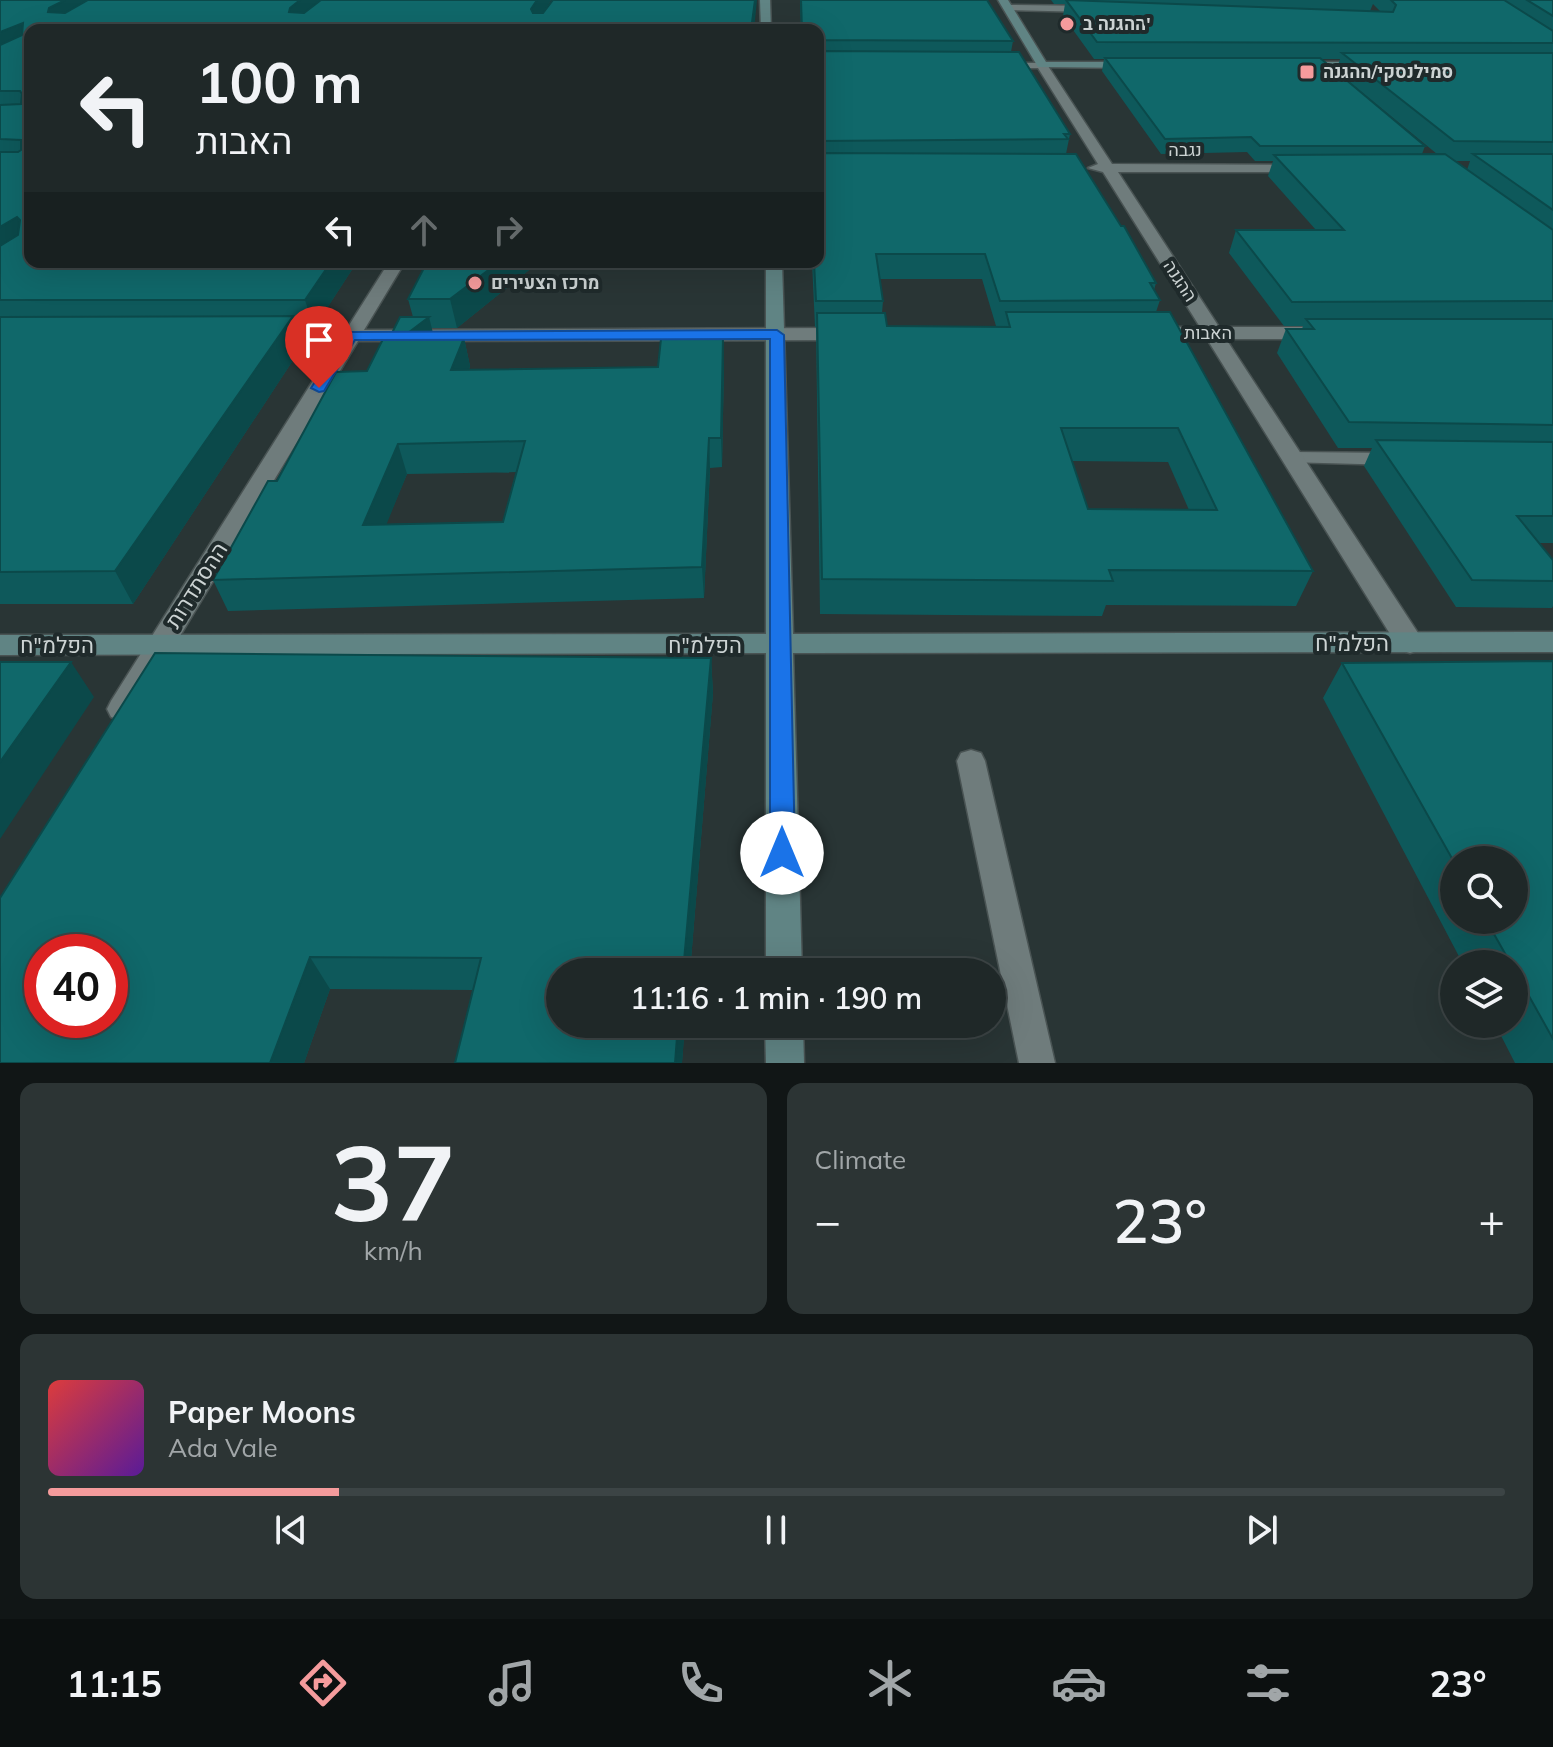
<!DOCTYPE html>
<html lang="en">
<head>
<meta charset="utf-8">
<style>
	body { margin:0; font-family:Mulish,Heebo,sans-serif; background:#2c3434; color:#f1f3f6; height:100vh; display:flex; flex-direction:column; font-size:30px; white-space:nowrap }
	* { box-sizing:border-box; margin:0 }
	p { font-size:26px; color:#a1a6a8 }
	.icon { flex:none; width:44px; height:44px; fill:none; stroke:currentColor; stroke-width:2; stroke-linecap:round; stroke-linejoin:round }
	.map { position:relative; height:1063px; overflow:hidden }
	.drawer { display:flex; flex-direction:column; gap:20px; padding:20px; background:#111616; flex:1 }
	.drawer>* { flex:none }
	.guide { position:absolute; left:24px; top:24px; width:800px; height:244px; border-radius:16px; box-shadow:0 8px 32px #0002,0 0 0 2px #3c4445; background:#1f2828; color:#f1f3f6; overflow:hidden }
	.fabs { position:absolute; left:1440px; top:846px; display:grid; gap:16px }
	.fabs a { display:grid; place-items:center; width:88px; height:88px; border-radius:50%; background:#1f2828; box-shadow:0 8px 32px #0002,0 0 0 2px #3c4445; font-size:40px }
	.speed { position:absolute; left:24px; top:934px; display:flex; gap:16px; font-size:40px; font-weight:700; text-align:center }
	.speed>* { display:grid; place-content:center; width:104px; height:104px; border-radius:50%; background:#1f2828; box-shadow:0 8px 32px #0002,0 0 0 2px #3c4445; line-height:1 }
	.speed .limit { border:12px solid #d22; background:#fff; color:#111 }
	.pin { position:absolute; display:grid; place-items:center; width:68px; height:68px; color:#fff; margin:-82px -34px; border-radius:50% 50% 50% 0; rotate:-45deg; box-shadow:0 0 8px #0007 }
	.pin .icon { rotate:45deg }
	.me { position:absolute; width:88px; margin:-44px; rotate:0deg; stroke-linejoin:round; filter:drop-shadow(0 0 6px #0008) }
	.turn { display:flex; align-items:center; gap:28px; height:168px; padding:0 40px; font-size:36px }
	.turn .icon { width:104px; height:104px; stroke-width:2.5 }
	.turn b { display:block; font-size:56px; line-height:68px }
	.lanes { display:flex; align-items:center; height:76px; padding:0 40px; background:#0003; justify-content:center; gap:40px; direction:ltr }
	.lanes .off { opacity:.35 }
	.big { font-size:60px; font-weight:600; line-height:1.1 }
	.drawer .tile { flex:1; display:flex; flex-direction:column; justify-content:center; gap:12px; min-width:0; padding:0 28px; border-radius:16px; background:#2c3434 }
	.drawer .dial { align-items:center; gap:0 }
	.dial b { font-size:104px; line-height:1 }
	.song { display:flex; align-items:center; gap:24px }
	.cover { width:96px; height:96px; border-radius:12px; background:linear-gradient(135deg,hsl(0 70% 55%),hsl(270 70% 35%)) }
	.played { height:8px; border-radius:4px; background:linear-gradient(90deg,#f59b9c 20%,#3c4445 20%) }
	.keys { display:flex; justify-content:space-around; direction:ltr }
	.heat { display:flex; justify-content:space-between; align-items:center; font-size:44px; direction:ltr }
	.drawer .tiles { flex:1; display:grid; gap:20px; grid-template-columns:1fr 1fr }
	.tile:last-child { grid-column:span 2 }
	.trip { position:absolute; left:546px; top:958px; width:460px; height:80px; border-radius:40px; background:#1f2828; box-shadow:0 8px 32px #0002,0 0 0 2px #3c4445; font-weight:600; line-height:80px; text-align:center }
	.dock { display:flex; height:128px; justify-content:space-around; align-items:center; background:#0c1010; color:#a1a6a8 }
	.dock .icon { width:56px; height:56px }
	.dock .on { color:#f59b9c }
	.dock b { font-size:36px; color:#f1f3f6 }
	.map>svg:first-child { display:block }
	.lines { fill:none; stroke-linecap:round; stroke-linejoin:round }
	.lane-casing { stroke:#495353; stroke-width:3 }
	.street-casing { stroke:#495353; stroke-width:3 }
	.secondary-casing { stroke:#495353; stroke-width:3 }
	.lane { fill:#6f7c7c; fill-rule:evenodd }
	.street { fill:#6f7c7c; fill-rule:evenodd }
	.secondary { fill:#608484; fill-rule:evenodd }
	.wall { fill:#0e595b; fill-rule:evenodd }
	.shaded-wall { fill:#0b494a }
	.building { fill:#10686a; stroke:#0b494a; stroke-width:2; fill-rule:evenodd }
	.route { fill:#1a73e8; stroke:#114b97; stroke-width:2 }
	.poi-dot { fill:#f59b9c; stroke:#1f2a2b; stroke-width:3 }
	.labels { text-anchor:middle; stroke-width:8; stroke-linejoin:round; paint-order:stroke }
	.far-poi-label { font-size:18px; font-weight:bold; fill:#ccd3d3; stroke:#1f2a2b; text-anchor:start }
	.far-street-label { font-size:18px; fill:#ccd3d3; stroke:#1f2a2b }
	.street-label { font-size:22px; fill:#ccd3d3; stroke:#1f2a2b }
</style>
</head>
<body>
<div class="map">
<svg width="1553" height="1063" viewBox="0 0 1553 1063">
	<rect width="100%" height="100%" fill="#293535"/>
	<g class="lines">
		<g class="lane-casing">
			<g id="lane">
				<polygon points="1008,5 1091,6 1096,9 1091,12 1005,10"/>
				<polygon points="1293,452 1396,453 1406,459 1396,465 1286,462 1283,458 1286,454"/>
				<polygon points="971,750 981,753 985,761 1055,1063 1019,1063 957,761 961,753"/>
			</g>
		</g>
		<g class="street-casing">
			<g id="street">
				<polygon points="994,63 1046,63 1112,164 1308,165 1310,168 1303,172 1118,172 1219,327 1315,327 1324,333 1315,339 1226,339 1420,636 1423,643 1420,650 1410,653 1400,650 1207,339 1144,337 1142,333 1151,327 1200,327 1103,172 1088,168 1098,164 1038,68 998,68 992,65"/>
				<polygon points="389,262 405,262 364,330 847,328 856,334 847,340 358,341 131,717 121,720 111,717 107,709 111,701 338,341 267,342 258,336 267,330 346,330"/>
			</g>
		</g>
		<g class="secondary-casing">
			<g id="secondary">
				<polygon points="760,0 770,0 771,30 761,30"/>
				<polygon points="998,0 1008,0 1046,62 1135,62 1141,65 1135,68 1038,67"/>
				<polygon points="1371,62 1375,63 1375,67 1295,68 1289,65 1295,62"/>
				<polygon points="766,262 782,262 793,634 1553,632 1553,652 793,653 802,972 766,972 766,653 0,655 0,635 766,634"/>
				<polygon points="765,1024 803,1024 804,1063 766,1063"/>
			</g>
		</g>
		<use href="#lane" class="lane"/>
		<use href="#street" class="street"/>
		<use href="#secondary" class="secondary"/>
	</g>
	<g class="wall">
		<polygon points="0,0 551,0 543,13 754,30 30,30 30,262 357,262 314,328 297,328 303,345 133,604 0,604"/>
		<path d="M800,0H987L1013,41L1011,52L1070,134L1066,154L1156,283L1154,290L1160,300L1156,312L1313,571L1296,606L1106,605L1102,616L820,614L816,327H815L812,262H818V30H801ZM880,279H982L996,326L1003,327L887,326L882,313L883,301ZM1072,461L1168,462L1189,510L1088,509Z"/>
		<path d="M1051,0H1553V543H1539L1553,560V606L1552,608L1456,607L1364,466L1372,448H1338L1277,353L1286,329H1302L1303,326H1284L1229,253L1236,230H1316L1268,176L1273,161H1255L1247,152L1161,154L1102,71L1104,59H1094L1063,16L1065,4H1054ZM1373,4L1380,11H1370ZM1322,59H1340L1336,71L1437,154H1422L1425,146ZM1454,161H1470L1467,170Z"/>
		<path d="M427,262H539L457,328H431L434,338H464L470,366L469,370L724,366L722,467L710,468L704,598L228,611L213,580L277,481L367,371L389,339L413,317L408,299ZM517,472L503,522L386,524L407,474Z"/>
		<path d="M155,653L711,658L713,693L690,972H560V1024H685L682,1063H455L473,990L330,989L304,1063H0V898ZM42,952H110V1020H42Z"/>
		<path d="M1553,661V1063H1515L1495,1024H1514V964H1463L1323,698L1342,663ZM1454,860L1514,920H1454Z"/>
	</g>
	<g class="shaded-wall">
		<polygon points="65,0 107,0 58,27 48,12 49,8"/>
		<polygon points="300,0 328,0 295,28 289,12 290,8"/>
		<polygon points="537,0 551,0 533,28 531,9"/>
		<polygon points="755,0 757,0 754,30 751,30"/>
		<polygon points="23,23 30,38 0,57 0,32"/>
		<polygon points="17,217 30,243 0,263 0,227"/>
		<polygon points="331,262 357,262 314,328 305,300"/>
		<polygon points="499,262 539,262 457,328 450,299"/>
		<polygon points="293,316 303,345 133,604 115,571"/>
		<polygon points="429,317 436,345 400,339"/>
		<polygon points="723,337 724,366 722,467 721,438"/>
		<polygon points="464,338 470,366 458,399 451,370"/>
		<polygon points="709,438 710,468 704,598 702,567"/>
		<polygon points="398,444 407,474 374,555 363,525"/>
		<polygon points="711,658 713,693 690,972 683,972"/>
		<polygon points="71,662 94,697 0,839 0,762"/>
		<polygon points="310,957 330,989 304,1063 270,1063"/>
		<polygon points="678,1024 685,1024 682,1063 675,1063"/>
	</g>
	<g class="building">
		<polygon points="0,0 65,0 49,8 48,12 65,13 88,0 300,0 290,8 289,12 304,13 321,0 537,0 531,9 533,13 543,13 553,0 755,0 751,30 30,30 30,262 331,262 305,300 0,300 0,246 18,235 20,220 17,217 0,227 0,152 18,152 21,150 21,140 0,139 0,105 21,104 22,94 20,91 0,91 0,45 22,35 23,23 0,32"/>
		<polygon points="801,0 987,0 1013,41 818,40 818,42 818,30 802,30"/>
		<polygon points="1066,0 1393,12 1396,5 1391,0 1504,0 1553,31 1553,43 1097,42"/>
		<polygon points="1527,0 1553,0 1553,16"/>
		<polygon points="818,51 1019,52 1070,134 1064,134 1068,139 818,141"/>
		<polygon points="1342,53 1553,53 1553,142 1454,141"/>
		<polygon points="1105,58 1320,58 1425,146 1260,146 1251,137 1165,139"/>
		<polygon points="818,153 1076,154 1121,226 1124,226 1156,283 1150,283 1160,300 1000,301 985,254 876,254 883,301 816,301 814,262 818,262"/>
		<polygon points="1445,154 1553,230 1553,301 1292,302 1236,230 1344,230 1274,155"/>
		<polygon points="1473,154 1553,154 1553,210"/>
		<polygon points="427,262 499,262 450,299 408,299"/>
		<path d="M1006,312H1170L1313,571L1109,570L1113,581L822,579L817,313H885L887,326L1010,327ZM1061,428H1178L1217,510L1088,509Z"/>
		<polygon points="293,316 115,571 0,572 0,317"/>
		<path d="M400,317H429L400,339L464,338L451,370L658,367L661,339L723,337L721,438H709L702,567L213,580L268,481H277L336,372L367,371L383,339H389ZM525,441L503,522L363,525L398,444Z"/>
		<polygon points="1306,319 1553,319 1553,425 1349,422 1286,329 1314,329"/>
		<polygon points="1376,440 1553,442 1553,516 1517,516 1553,560 1553,581 1472,580"/>
		<path d="M155,653L711,658L683,972H560V1024H678L675,1063H455L481,958L310,957L270,1063H0V898ZM42,952H110V1020H42Z"/>
		<polygon points="1553,661 1553,1039 1514,969 1514,964 1511,964 1486,920 1514,920 1514,860 1454,860 1454,862 1342,663"/>
		<polygon points="0,662 71,662 0,762"/>
	</g>
	<polygon class="route" points="777,330 784,335 795,853 791,861 782,864 774,861 770,853 770,339 355,340 324,391 319,392 311,388 346,333 351,332"/>
	<g class="poi-dot">
		<circle cx="1067" cy="24" r="8"/>
		<rect x="1299" y="64" width="16" height="16" rx="4"/>
		<circle cx="475" cy="283" r="8"/>
	</g>
	<g class="labels">
		<g class="far-poi-label">
			<text x="1083" y="30">ההגנה ב'</text>
			<text x="1323" y="78">סמילנסקי/ההגנה</text>
			<text x="491" y="289">מרכז הצעירים</text>
		</g>
		<g class="far-street-label">
			<text x="1185" y="156">נגבה</text>
			<text transform="translate(1180 281) rotate(57)" y="6">ההגנה</text>
			<text x="1208" y="339">האבות</text>
		</g>
		<g class="street-label">
			<text transform="translate(196 585) rotate(-58)" y="8">ההסתדרות</text>
			<text x="1352" y="651">הפלמ"ח</text>
			<text x="57" y="653">הפלמ"ח</text>
			<text x="705" y="653">הפלמ"ח</text>
		</g>
	</g>
</svg>
<div class="fabs">
<a><svg class="icon" aria-label="search" viewBox="0 0 24 24"><circle cx="10" cy="10" r="6"/><path d="M15 15l6 6"/></svg></a>
<a><svg class="icon" aria-label="layers" viewBox="0 0 24 24"><path d="M12 4l9 5-9 5-9-5zM3 14l9 5 9-5"/></svg></a>
</div>
<div class="speed"><div class="limit">40</div></div>
<div class="pin" style="left:319px;top:388px;background:#d93025"><svg class="icon" aria-label="arrive" viewBox="0 0 24 24"><path d="M6 21V4h12l-3 4 3 4H6"/></svg></div>
<svg class="me" style="left:782px;top:853px" viewBox="-20 -20 40 40"><circle r="19" fill="#fff"/><path d="M0-13L10 11 0 6-10 11z" fill="#1a73e8"/></svg>
<div class="trip">11:16 · 1 min · 190 m</div>
<div class="guide">
<div class="turn"><svg class="icon" aria-label="left" viewBox="0 0 24 24"><path d="M17 20v-9H6M10 6l-5 5 5 5"/></svg><div><b>100 m</b>האבות</div></div>
<div class="lanes"><svg class="icon" aria-label="left" viewBox="0 0 24 24"><path d="M17 20v-9H6M10 6l-5 5 5 5"/></svg><svg class="icon off" aria-label="ahead" viewBox="0 0 24 24"><path d="M12 20V5M6 11l6-6 6 6"/></svg><svg class="icon off" aria-label="right" viewBox="0 0 24 24"><path d="M7 20v-9h11M14 6l5 5-5 5"/></svg></div>
</div>
</div>
<section class="drawer">
<div class="tiles">
<div class="tile dial"><b>37</b><p>km/h</p></div>
<div class="tile"><p>Climate</p>
<div class="heat"><a>−</a><b class="big">23°</b><a>+</a></div>
</div>
<div class="tile">
<div class="song"><i class="cover"></i><div><b>Paper Moons</b><p>Ada Vale</p></div></div>
<div class="played"></div>
<div class="keys"><svg class="icon" aria-label="previous" viewBox="0 0 24 24"><path d="M18 5L8 12l10 7zM5 5v14"/></svg><svg class="icon" aria-label="pause" viewBox="0 0 24 24"><path d="M8 5v14M16 5v14"/></svg><svg class="icon" aria-label="next" viewBox="0 0 24 24"><path d="M6 5l10 7-10 7zM19 5v14"/></svg></div>
</div>
</div>
</section>
<nav class="dock">
<b>11:15</b>
<svg class="icon on" aria-label="directions" viewBox="0 0 24 24"><path d="M12 3l9 9-9 9-9-9zM9 14v-3h6M13 9l2 2-2 2"/></svg>
<svg class="icon" aria-label="music" viewBox="0 0 24 24"><path d="M9 18V5l10-2v13"/><circle cx="6" cy="18" r="3"/><circle cx="16" cy="16" r="3"/></svg>
<svg class="icon" aria-label="phone" viewBox="0 0 24 24"><path d="M5 4h4l2 5-3 2q2 4 5 5l2-3 5 2v4C11 20 4 13 5 4z"/></svg>
<svg class="icon" aria-label="climate" viewBox="0 0 24 24"><path d="M12 3v18M4 7l16 10M4 17L20 7"/></svg>
<svg class="icon" aria-label="car" viewBox="0 0 24 24"><path d="M5 17H2v-5l4-1 3-4h7l3 4 3 1v5h-3M9 17h6M6 11h13"/><circle cx="7" cy="17" r="2"/><circle cx="17" cy="17" r="2"/></svg>
<svg class="icon" aria-label="filters" viewBox="0 0 24 24"><path d="M4 7h16M4 17h16"/><circle cx="9" cy="7" r="2"/><circle cx="15" cy="17" r="2"/></svg>
<b>23°</b>
</nav>
</body>
</html>
